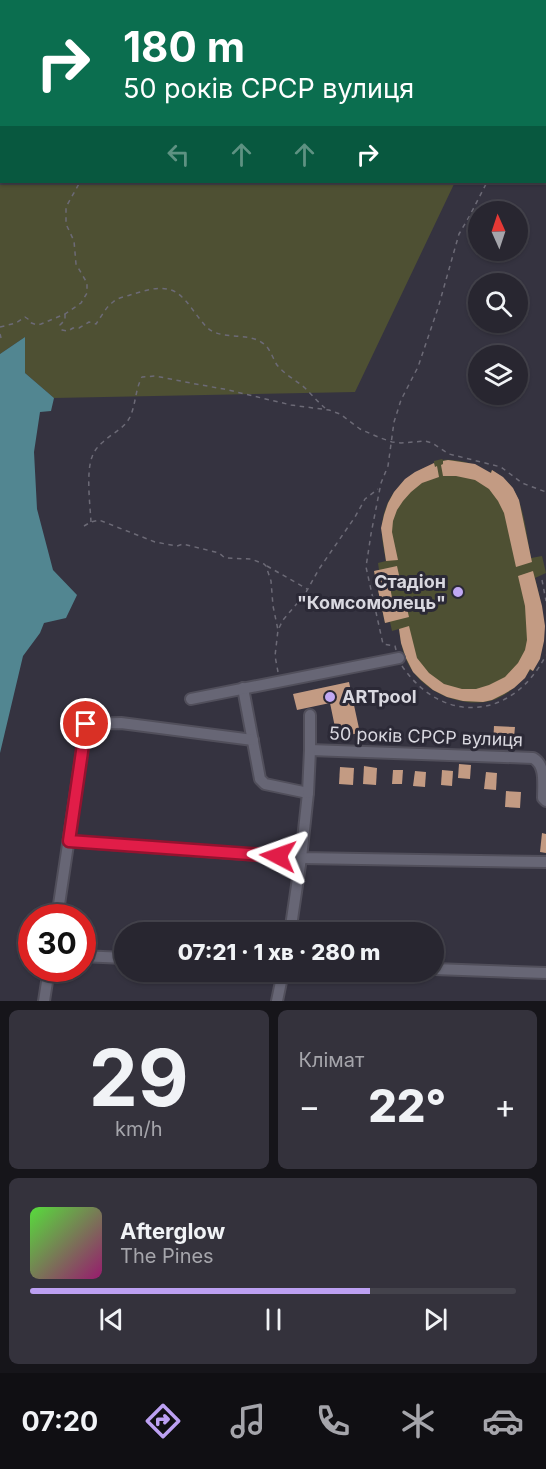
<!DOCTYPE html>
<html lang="uk">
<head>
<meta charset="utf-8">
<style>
	body { margin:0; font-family:Inter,sans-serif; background:#34323c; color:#f1f3f6; height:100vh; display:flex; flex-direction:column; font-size:22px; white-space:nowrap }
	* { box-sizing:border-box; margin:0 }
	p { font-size:20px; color:#a5a5ab }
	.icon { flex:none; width:33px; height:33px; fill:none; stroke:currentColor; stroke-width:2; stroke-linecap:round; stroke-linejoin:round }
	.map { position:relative; height:1001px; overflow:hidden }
	.panel { display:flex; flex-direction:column; gap:9px; padding:9px; background:#16151a; flex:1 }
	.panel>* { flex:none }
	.hud { position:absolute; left:0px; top:0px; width:546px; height:183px; box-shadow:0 2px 4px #0004,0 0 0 2px #44434c; background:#0b6e4f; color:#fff; overflow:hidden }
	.needle { width:39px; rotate:357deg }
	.controls { position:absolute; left:468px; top:201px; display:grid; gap:12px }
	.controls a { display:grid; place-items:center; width:60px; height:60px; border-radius:50%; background:#282630; box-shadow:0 2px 4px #0004,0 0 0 2px #44434c; font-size:30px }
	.speed { position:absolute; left:18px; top:904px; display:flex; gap:12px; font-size:30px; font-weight:700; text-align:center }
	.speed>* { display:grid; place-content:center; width:78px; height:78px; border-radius:50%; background:#282630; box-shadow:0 2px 4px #0004,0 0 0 2px #44434c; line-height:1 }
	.speed .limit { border:9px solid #d22; background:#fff; color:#111 }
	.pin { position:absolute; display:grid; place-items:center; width:51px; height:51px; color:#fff; margin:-26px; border:3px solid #fff; border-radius:50%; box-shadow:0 2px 6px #0007 }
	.me { position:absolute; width:66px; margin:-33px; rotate:274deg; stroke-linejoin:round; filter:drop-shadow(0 0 4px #0008) }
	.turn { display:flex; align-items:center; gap:21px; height:126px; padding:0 24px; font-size:27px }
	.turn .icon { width:78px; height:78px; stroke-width:2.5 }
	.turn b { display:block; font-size:42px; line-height:51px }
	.lanes { display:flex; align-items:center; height:57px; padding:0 24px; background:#0003; justify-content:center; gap:30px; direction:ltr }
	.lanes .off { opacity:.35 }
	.big { font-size:45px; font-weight:800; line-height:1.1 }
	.panel .widget { flex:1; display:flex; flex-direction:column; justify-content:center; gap:9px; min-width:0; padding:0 21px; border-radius:9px; background:#34323c }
	.panel .dial { align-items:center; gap:0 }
	.dial b { font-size:78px; line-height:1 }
	.song { display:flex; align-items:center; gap:18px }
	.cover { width:72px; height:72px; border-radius:9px; background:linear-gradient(135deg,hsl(110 70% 55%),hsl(320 70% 35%)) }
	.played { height:6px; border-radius:3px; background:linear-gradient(90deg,#bca0f2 70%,#44434c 70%) }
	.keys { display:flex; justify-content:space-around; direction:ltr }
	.heat { display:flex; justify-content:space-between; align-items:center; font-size:33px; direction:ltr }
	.panel .tiles { flex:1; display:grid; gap:9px; grid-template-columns:1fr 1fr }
	.widget:last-child { grid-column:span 2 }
	.trip { position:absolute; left:114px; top:922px; width:330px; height:60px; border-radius:30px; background:#282630; box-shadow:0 2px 4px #0004,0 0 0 2px #44434c; font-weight:800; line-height:60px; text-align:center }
	.menu { display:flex; height:96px; justify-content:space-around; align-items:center; background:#100f13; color:#a5a5ab }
	.menu .icon { width:42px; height:42px }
	.menu .selected { color:#bca0f2 }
	.menu b { font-size:27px; color:#f1f3f6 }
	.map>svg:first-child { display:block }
	.green { fill:#4e5033 }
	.water { fill:#528691 }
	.building { fill:#c39b83 }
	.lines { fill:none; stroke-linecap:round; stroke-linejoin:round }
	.minor-casing { stroke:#514f5b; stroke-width:14 }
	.path { stroke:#6c6a76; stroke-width:1.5; stroke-dasharray:4.5 4.5; stroke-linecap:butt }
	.minor { stroke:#676675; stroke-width:10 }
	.route-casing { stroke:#92132f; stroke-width:15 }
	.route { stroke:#e11d48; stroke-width:10 }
	.poi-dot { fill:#c1a8f3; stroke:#2b2936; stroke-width:2 }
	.labels { text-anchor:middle; stroke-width:6; stroke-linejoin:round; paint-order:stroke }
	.poi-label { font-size:18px; font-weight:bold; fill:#d9d8e0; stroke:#2b2936; text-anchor:end }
	.street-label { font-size:18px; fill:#d9d8e0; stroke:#2b2936 }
</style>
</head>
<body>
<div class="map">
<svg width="546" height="1001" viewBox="0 0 546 1001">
	<rect width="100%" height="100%" fill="#353340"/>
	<g class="green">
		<polygon points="0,0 541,0 540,2 2,2 2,182 455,182 355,392 54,398 25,373 25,337 0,354"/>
		<path d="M442,459L443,460C460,459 475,464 490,473L492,470C500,475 508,481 513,489C524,505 527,538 531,558L542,556L546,573L535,578C544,612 546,638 533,671L530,670C521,683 506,697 490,701C463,707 431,695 414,673C404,660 401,645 399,629L392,631L390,622L385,623L374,571L379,570L378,563L386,561C384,550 381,538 382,527C383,497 406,473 434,464V461Z"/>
	</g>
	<polygon class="water" points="25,337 25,373 54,398 51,411 40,412 34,452 37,509 53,570 77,595 66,618 44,623 40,633 23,656 0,753 0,354"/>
	<g class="building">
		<polygon points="448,460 475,464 491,473 492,470 503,477 513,488 519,500 532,562 516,567 504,513 498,501 489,489 475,480 456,476 443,476 441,465 443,464 443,461"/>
		<polygon points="434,463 435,467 437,466 439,477 422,483 411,492 403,501 397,510 393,521 392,532 398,560 386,561 381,528 384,515 388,503 394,492 405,479 415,472"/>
		<polygon points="397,566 401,584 390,587 393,603 405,600 409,617 385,623 374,571"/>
		<polygon points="533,571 542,606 545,626 544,641 540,659 533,671 530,669 525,678 514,688 504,694 492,700 483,702 463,701 447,697 433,690 421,680 413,672 406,658 401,643 399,629 409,626 417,658 429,673 444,684 462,689 476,689 489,685 505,677 518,663 525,650 527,640 525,606 518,576"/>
		<polygon points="349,682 360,733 337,737 330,703 297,710 293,694"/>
		<polygon points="494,726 515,727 513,748 493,747"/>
		<polygon points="459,764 471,765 470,779 458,778"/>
		<polygon points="364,766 377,768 376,785 363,784"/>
		<polygon points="340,767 354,768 353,785 339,784"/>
		<polygon points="393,770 403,770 402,784 392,784"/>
		<polygon points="442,770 453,771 452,786 441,785"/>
		<polygon points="415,771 426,772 425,787 413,786"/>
		<polygon points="486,772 497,773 496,790 484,789"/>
		<polygon points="506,791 521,792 520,808 505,807"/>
		<polygon points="542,833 546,834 546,853 540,852"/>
	</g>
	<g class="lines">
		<g class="minor-casing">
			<g id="minor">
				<polyline points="243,688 260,779 265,784 308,793 301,858 290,933"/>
				<polyline points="191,699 399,658"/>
				<path d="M310,750L533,758C546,765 543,784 543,798L546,801"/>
				<polyline points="308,793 310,750 310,715"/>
				<polyline points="69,841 301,858 546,862"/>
				<polyline points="57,918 86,724 121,723 253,740"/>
				<polyline points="82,956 124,958"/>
				<polyline points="434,969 546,973"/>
				<polyline points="44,1001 49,969"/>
				<polyline points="277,1001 283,972"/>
			</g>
		</g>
		<g class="path">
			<polyline points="179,2 180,0"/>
			<polyline points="239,2 240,0"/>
			<path d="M65,314V320L60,325L62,330L68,331L73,328H79L89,322L96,324C101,317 106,307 113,302C117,298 124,297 130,295C147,290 167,282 182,297C191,305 204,328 212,331C227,339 246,333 261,342C270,347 272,357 277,365C285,375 296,380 305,388C312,395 318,402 325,408"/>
			<polyline points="0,327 16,323 25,317 28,319 29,322 37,325 41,324 65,314 81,303 87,293 87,283 76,264 74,241 66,224 66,207 80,182"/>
			<polyline points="0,334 1,338"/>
			<path d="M91,522C90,504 86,473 92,457C94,451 98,446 103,442C112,433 124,429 130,417C136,404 135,390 142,377L155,376L201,385L224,389L291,405L329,410L340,414L360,429L378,437L392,442L401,443L425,441L432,443L449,454L501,467L522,483L546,492"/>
			<polyline points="84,526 91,522 99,520 155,542 177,546 183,544 219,553 225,558 251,559 264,564 266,566 271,581 273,606 278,630"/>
			<polyline points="267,566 307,589"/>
			<polyline points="542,580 546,601"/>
			<polyline points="396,650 395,646 383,644 366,567 371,534 381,483 388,466 394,422 401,400 418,367 438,308 459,234 469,217 487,182"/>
			<path d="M402,666C443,726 513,720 546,655"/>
			<polyline points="278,672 275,656 278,630 283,620 305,594 319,569 355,517 365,499 378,489"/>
		</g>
		<use href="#minor" class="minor"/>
	</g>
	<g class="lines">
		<g class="route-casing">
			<polyline id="route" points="86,724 69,841 278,856"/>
		</g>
		<use href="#route" class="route"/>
	</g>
	<g class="poi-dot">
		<circle cx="458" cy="592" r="6"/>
		<circle cx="330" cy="697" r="6"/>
	</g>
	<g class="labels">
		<g class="poi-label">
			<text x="446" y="588">Стадіон<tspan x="446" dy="21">"Комсомолець"</tspan></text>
			<text x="342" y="703" text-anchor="start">ARTpool</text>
		</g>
		<g class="street-label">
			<text transform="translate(426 737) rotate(2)" y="6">50 років СРСР вулиця</text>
		</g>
	</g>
</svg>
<div class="controls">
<a><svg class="needle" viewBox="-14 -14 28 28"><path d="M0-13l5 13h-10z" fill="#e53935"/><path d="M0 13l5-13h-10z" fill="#a5a5ab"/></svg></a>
<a><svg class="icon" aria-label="search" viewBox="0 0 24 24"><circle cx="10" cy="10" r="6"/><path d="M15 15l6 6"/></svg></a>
<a><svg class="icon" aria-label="layers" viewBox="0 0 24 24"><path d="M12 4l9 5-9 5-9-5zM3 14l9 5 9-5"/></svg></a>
</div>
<div class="speed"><div class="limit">30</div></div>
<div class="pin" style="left:86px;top:724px;background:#d93025"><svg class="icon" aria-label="arrive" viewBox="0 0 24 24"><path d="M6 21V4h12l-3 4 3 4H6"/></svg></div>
<svg class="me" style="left:278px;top:856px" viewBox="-20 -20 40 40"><path d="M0-17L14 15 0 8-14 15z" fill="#e11d48" stroke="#fff" stroke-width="4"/></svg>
<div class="trip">07:21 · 1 хв · 280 m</div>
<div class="hud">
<div class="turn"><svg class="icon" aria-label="right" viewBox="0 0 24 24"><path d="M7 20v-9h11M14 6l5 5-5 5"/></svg><div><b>180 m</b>50 років СРСР вулиця</div></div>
<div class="lanes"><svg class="icon off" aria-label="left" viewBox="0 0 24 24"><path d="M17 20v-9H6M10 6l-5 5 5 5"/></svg><svg class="icon off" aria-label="ahead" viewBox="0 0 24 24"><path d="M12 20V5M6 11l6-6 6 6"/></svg><svg class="icon off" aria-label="ahead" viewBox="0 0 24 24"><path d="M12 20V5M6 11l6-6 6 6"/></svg><svg class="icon" aria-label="right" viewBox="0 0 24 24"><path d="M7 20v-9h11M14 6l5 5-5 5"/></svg></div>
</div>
</div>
<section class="panel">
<div class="tiles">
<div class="widget dial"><b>29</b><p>km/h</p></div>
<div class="widget"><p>Клімат</p>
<div class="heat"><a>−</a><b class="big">22°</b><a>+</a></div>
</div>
<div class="widget">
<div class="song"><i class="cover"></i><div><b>Afterglow</b><p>The Pines</p></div></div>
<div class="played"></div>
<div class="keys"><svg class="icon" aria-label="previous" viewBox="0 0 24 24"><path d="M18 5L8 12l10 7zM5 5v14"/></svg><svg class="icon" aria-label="pause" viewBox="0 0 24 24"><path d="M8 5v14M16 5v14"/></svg><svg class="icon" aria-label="next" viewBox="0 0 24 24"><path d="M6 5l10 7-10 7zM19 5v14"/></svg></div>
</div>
</div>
</section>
<nav class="menu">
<b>07:20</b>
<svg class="icon selected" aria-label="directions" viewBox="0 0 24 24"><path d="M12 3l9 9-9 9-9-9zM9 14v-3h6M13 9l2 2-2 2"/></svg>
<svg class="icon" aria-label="music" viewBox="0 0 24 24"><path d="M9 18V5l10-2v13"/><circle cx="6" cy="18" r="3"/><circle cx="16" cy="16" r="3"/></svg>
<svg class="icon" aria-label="phone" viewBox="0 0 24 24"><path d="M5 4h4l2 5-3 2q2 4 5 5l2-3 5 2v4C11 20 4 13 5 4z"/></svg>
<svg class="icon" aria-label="climate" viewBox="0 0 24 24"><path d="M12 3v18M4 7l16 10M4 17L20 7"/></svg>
<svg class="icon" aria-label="car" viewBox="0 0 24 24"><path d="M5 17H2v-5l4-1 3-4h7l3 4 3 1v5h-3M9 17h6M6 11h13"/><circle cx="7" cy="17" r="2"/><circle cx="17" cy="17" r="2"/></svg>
</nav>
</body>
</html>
